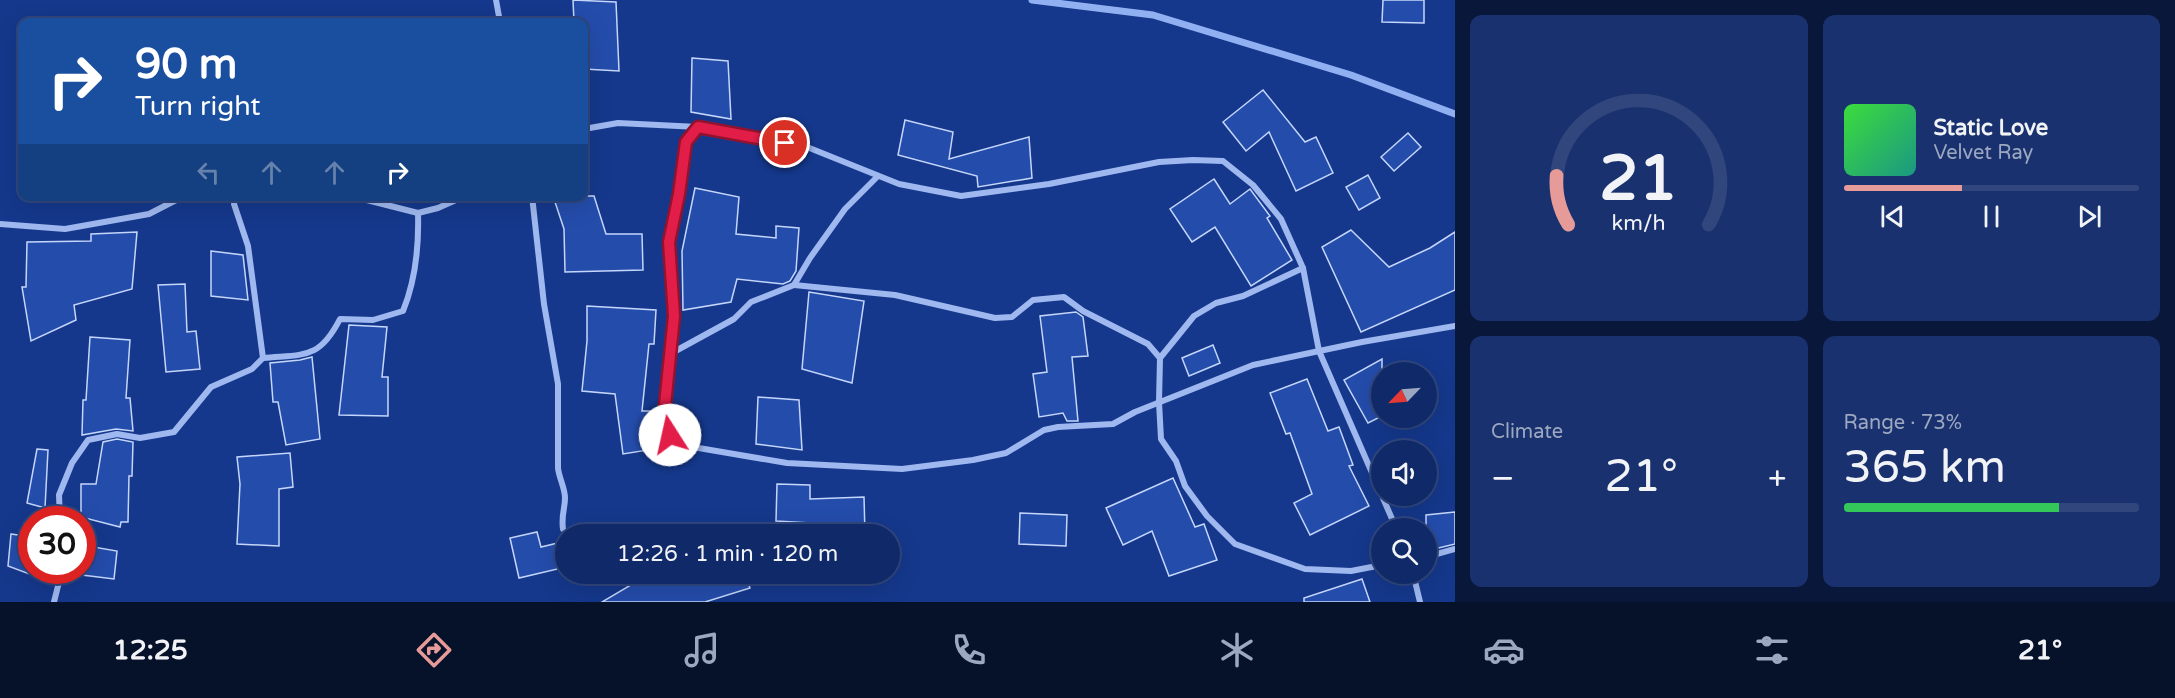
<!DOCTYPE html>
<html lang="en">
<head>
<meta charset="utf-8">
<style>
	body { margin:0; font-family:"Varela Round",sans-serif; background:#19326f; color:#f1f3f6; height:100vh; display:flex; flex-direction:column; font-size:22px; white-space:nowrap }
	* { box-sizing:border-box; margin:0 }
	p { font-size:20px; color:#9ca7c0 }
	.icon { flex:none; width:33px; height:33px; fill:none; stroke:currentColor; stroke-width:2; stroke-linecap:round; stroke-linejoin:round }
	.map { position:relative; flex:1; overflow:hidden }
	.drawer { display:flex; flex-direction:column; gap:15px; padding:15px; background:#09173a; width:720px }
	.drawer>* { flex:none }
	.guide { position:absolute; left:18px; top:18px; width:570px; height:183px; border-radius:12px; box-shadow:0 6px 24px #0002,0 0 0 2px #30467d; background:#1a4fa0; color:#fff; overflow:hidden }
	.needle { width:39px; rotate:245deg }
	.controls { position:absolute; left:1371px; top:362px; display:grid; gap:12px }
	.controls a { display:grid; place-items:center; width:66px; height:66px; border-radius:50%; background:#102a69; box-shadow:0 6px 24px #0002,0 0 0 2px #30467d; font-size:30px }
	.speed { position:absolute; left:18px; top:506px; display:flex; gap:12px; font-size:30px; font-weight:700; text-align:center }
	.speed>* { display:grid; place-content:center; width:78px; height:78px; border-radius:50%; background:#102a69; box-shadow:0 6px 24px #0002,0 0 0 2px #30467d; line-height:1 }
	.speed .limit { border:9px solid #d22; background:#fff; color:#111 }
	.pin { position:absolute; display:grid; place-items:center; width:51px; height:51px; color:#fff; margin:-26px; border:3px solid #fff; border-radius:50%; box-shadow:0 2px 6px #0007 }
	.me { position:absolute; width:66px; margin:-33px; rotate:350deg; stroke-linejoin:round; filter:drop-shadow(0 0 4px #0008) }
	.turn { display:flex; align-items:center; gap:21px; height:126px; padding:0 18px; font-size:27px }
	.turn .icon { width:78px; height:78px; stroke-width:2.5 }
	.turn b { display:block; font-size:42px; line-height:51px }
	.lanes { display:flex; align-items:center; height:57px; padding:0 18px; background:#0003; justify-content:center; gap:30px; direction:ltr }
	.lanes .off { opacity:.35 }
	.big { font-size:45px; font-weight:600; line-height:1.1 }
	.drawer .widget { flex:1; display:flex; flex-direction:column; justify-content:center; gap:9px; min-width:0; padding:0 21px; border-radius:12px; background:#19326f }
	.drawer .dial { align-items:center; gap:0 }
	.dial svg { height:156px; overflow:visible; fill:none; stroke:#30467d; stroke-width:7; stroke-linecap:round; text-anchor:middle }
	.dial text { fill:#f1f3f6; stroke:none }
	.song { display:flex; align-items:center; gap:18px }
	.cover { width:72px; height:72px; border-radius:9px; background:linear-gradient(135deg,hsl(120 70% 55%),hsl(170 70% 35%)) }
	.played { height:6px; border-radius:3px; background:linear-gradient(90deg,#e69b98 40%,#30467d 40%) }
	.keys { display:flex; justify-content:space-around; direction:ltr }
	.heat { display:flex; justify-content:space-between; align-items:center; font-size:33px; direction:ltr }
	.charge { height:9px; border-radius:4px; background:linear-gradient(90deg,#34c759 73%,#30467d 0) }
	.drawer .tiles { flex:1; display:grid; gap:15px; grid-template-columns:repeat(2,1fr) }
	.trip { position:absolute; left:555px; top:524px; width:345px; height:60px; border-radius:30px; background:#102a69; box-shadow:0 6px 24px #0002,0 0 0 2px #30467d; font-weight:600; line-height:60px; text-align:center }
	.tab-bar { display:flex; height:96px; justify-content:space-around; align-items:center; background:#06112a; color:#9ca7c0 }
	.tab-bar .icon { width:42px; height:42px }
	.tab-bar .on { color:#e69b98 }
	.tab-bar b { font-size:27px; color:#f1f3f6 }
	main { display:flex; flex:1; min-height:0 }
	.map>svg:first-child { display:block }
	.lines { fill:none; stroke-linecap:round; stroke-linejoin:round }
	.stream { stroke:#91b0f2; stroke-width:7 }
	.building { fill:#244cab; stroke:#c5d6fb; stroke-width:1.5 }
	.minor { stroke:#9fb8ef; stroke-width:6 }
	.route-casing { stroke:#92132f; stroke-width:15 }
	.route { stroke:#e11d48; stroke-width:10 }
</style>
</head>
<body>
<main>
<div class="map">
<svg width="1455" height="602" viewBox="0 0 1455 602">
	<rect width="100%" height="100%" fill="#15388c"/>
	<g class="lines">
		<polyline class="stream" points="1032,0 1153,15 1351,75 1455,114"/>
	</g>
	<g class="building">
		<polygon points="573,0 616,2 619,71 584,69 584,22 574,22"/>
		<polygon points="1383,0 1424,0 1424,23 1382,22"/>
		<polygon points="692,58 728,61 731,119 691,112"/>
		<polygon points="1263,90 1305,142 1316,137 1333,173 1296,191 1269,132 1246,151 1223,122"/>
		<polygon points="905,120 953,132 949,159 1029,137 1032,178 978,187 977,176 898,155"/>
		<polygon points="1408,133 1421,147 1394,171 1381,157"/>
		<polygon points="1368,175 1380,198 1359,210 1346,187"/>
		<polygon points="1214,179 1230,204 1250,189 1270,216 1267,218 1292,260 1251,286 1215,227 1192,242 1170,209"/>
		<polygon points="695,188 739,197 736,234 776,238 776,226 799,228 796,271 790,281 783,284 737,279 731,302 683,310 682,251"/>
		<polygon points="553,196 594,196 606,234 642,234 643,270 565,272 564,229"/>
		<polygon points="1351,230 1389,267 1430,248 1455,232 1455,290 1361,332 1322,247"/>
		<polygon points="137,232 132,289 74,305 76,320 31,341 22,287 26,287 27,242 91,241 91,234"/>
		<polygon points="211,251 243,255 248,300 211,296"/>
		<polygon points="185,284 187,332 196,331 200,369 166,372 158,285"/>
		<polygon points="809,292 864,301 852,383 802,369"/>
		<polygon points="587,306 656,310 654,344 649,344 642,411 657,411 667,447 623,454 615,394 582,391 587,341"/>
		<polygon points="1076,312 1083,317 1088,356 1072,357 1078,421 1067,421 1063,413 1039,417 1033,374 1047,372 1040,316"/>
		<polygon points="349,325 387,327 382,377 388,377 388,416 339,415"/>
		<polygon points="90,337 130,340 126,398 130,398 133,431 116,429 82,435 83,400 86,400"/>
		<polygon points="1213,345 1220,363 1189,376 1182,358"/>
		<polygon points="312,357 320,439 286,445 278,402 273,402 270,363 300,360"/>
		<polygon points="1382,359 1382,416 1368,423 1344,380"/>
		<polygon points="1307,379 1328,431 1339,427 1353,465 1349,466 1369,506 1310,535 1294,503 1312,494 1290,433 1286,434 1270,393"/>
		<polygon points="758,397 799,400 802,450 756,444"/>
		<polygon points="117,439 133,442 132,476 129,476 128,522 121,522 120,527 81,517 81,484 96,484 103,442"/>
		<polygon points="37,449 48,450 45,508 27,503"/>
		<polygon points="290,453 293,487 279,489 279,546 237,544 240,484 237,457"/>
		<polygon points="1173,478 1195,527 1204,524 1217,560 1169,576 1152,531 1123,545 1106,508"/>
		<polygon points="777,484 810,485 810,499 864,497 865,534 828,534 828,524 776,521"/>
		<polygon points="1455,512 1455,544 1426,551 1426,515"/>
		<polygon points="1020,513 1067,515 1066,546 1019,544"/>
		<polygon points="537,532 541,547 566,541 566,567 519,578 510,538"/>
		<polygon points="11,534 32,537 32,575 8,566"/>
		<polygon points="82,545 117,551 114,579 82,575"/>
		<polygon points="651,573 744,573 750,588 705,602 602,602"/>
		<polygon points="1362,579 1370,602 1304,602 1304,598"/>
	</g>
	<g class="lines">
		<g class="minor">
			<polyline points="496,0 500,22"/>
			<polyline points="698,127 686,142 679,194 669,242 674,316 665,405 670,435 681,445 787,463 902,469 973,460 1006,453 1044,430 1058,427 1113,424 1135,412 1253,365 1362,342 1455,326"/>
			<polyline points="584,129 618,123 698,127 807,147 899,184 961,196 1049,184 1159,162 1193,160 1223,161 1253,185 1281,219 1303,268 1319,351 1396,528"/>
			<polyline points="235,196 234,204 248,246 263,358"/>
			<polyline points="351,196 418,213 438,208 465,196"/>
			<path d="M532,196L544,304L558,384V468C559,478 565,488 565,498C565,509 561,515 563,529"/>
			<polyline points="0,224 65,229 149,214 184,196"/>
			<polyline points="794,285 895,295 995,318 1012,317 1033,300 1064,297 1083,311 1148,344 1160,358 1159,402 1161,439 1176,461 1185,486 1207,516 1235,544 1305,569 1351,571 1382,565"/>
			<polyline points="670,354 734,319 751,302 794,285 810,258 845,209 878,176"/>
			<polyline points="1160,358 1194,316 1216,303 1243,296 1303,268"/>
			<path d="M60,519L59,495L72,463L88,440L117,434L140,438L174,432L211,387L252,369L263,358C304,354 319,360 340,319L373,320L403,311C416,279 419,247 418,213"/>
			<polyline points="1426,557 1455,549"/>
			<polyline points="1413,573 1420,602"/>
			<polyline points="54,602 62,570"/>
		</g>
	</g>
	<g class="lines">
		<g class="route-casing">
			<polyline id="route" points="670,435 665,405 674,316 669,242 679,194 686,142 698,127 785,143"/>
		</g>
		<use href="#route" class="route"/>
	</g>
</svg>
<div class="controls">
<a><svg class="needle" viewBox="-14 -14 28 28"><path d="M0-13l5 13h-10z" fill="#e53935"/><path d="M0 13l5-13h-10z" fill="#9ca7c0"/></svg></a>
<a><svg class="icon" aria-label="sound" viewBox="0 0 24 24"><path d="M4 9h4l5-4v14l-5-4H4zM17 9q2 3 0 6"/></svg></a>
<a><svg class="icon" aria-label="search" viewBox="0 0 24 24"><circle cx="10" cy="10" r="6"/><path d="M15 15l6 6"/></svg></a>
</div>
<div class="speed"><div class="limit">30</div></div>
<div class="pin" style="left:785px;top:143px;background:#d93025"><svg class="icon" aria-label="arrive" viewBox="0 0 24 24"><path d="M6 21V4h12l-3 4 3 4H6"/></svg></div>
<svg class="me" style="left:670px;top:435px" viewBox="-20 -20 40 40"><circle r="19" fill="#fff"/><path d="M0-13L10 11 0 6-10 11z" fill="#e11d48"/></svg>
<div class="trip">12:26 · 1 min · 120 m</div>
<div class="guide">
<div class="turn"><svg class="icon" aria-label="right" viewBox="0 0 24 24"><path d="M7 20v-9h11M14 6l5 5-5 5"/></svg><div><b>90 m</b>Turn right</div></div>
<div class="lanes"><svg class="icon off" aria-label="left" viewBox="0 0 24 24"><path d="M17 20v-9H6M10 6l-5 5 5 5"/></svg><svg class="icon off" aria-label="ahead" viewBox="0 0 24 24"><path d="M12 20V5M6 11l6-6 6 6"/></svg><svg class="icon off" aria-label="ahead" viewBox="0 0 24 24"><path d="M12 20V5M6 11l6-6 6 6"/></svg><svg class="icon" aria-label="right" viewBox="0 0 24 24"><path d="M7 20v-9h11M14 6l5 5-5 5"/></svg></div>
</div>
</div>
<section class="drawer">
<div class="tiles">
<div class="widget dial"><svg viewBox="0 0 100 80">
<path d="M14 69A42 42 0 1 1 86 69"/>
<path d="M14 69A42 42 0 0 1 8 44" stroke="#e69b98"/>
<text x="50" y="56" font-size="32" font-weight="700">21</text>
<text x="50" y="72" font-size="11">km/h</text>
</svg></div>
<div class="widget">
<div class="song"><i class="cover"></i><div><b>Static Love</b><p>Velvet Ray</p></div></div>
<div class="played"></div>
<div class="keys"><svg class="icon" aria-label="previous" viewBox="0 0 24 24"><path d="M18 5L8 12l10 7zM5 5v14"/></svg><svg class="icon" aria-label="pause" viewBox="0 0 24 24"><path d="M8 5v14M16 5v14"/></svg><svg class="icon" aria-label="next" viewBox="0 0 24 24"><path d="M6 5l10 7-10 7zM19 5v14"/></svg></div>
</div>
<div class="widget"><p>Climate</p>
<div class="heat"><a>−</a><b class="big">21°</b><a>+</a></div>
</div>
<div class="widget"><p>Range · 73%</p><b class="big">365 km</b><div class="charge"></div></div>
</div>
</section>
</main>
<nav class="tab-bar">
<b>12:25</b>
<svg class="icon on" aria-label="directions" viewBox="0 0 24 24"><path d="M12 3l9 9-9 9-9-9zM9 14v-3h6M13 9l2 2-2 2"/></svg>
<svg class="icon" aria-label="music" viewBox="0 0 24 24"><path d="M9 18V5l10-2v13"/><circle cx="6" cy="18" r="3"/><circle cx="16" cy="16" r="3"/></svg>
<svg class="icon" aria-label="phone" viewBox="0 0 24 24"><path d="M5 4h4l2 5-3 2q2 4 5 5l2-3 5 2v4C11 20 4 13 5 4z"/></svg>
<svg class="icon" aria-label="climate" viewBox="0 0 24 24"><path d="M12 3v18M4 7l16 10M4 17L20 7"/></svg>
<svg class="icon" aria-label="car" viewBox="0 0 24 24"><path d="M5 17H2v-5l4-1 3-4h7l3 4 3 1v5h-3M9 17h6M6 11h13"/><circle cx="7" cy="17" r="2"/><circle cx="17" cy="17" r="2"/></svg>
<svg class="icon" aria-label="filters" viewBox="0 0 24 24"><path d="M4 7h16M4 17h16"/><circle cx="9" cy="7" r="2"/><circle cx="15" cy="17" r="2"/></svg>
<b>21°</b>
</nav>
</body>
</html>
